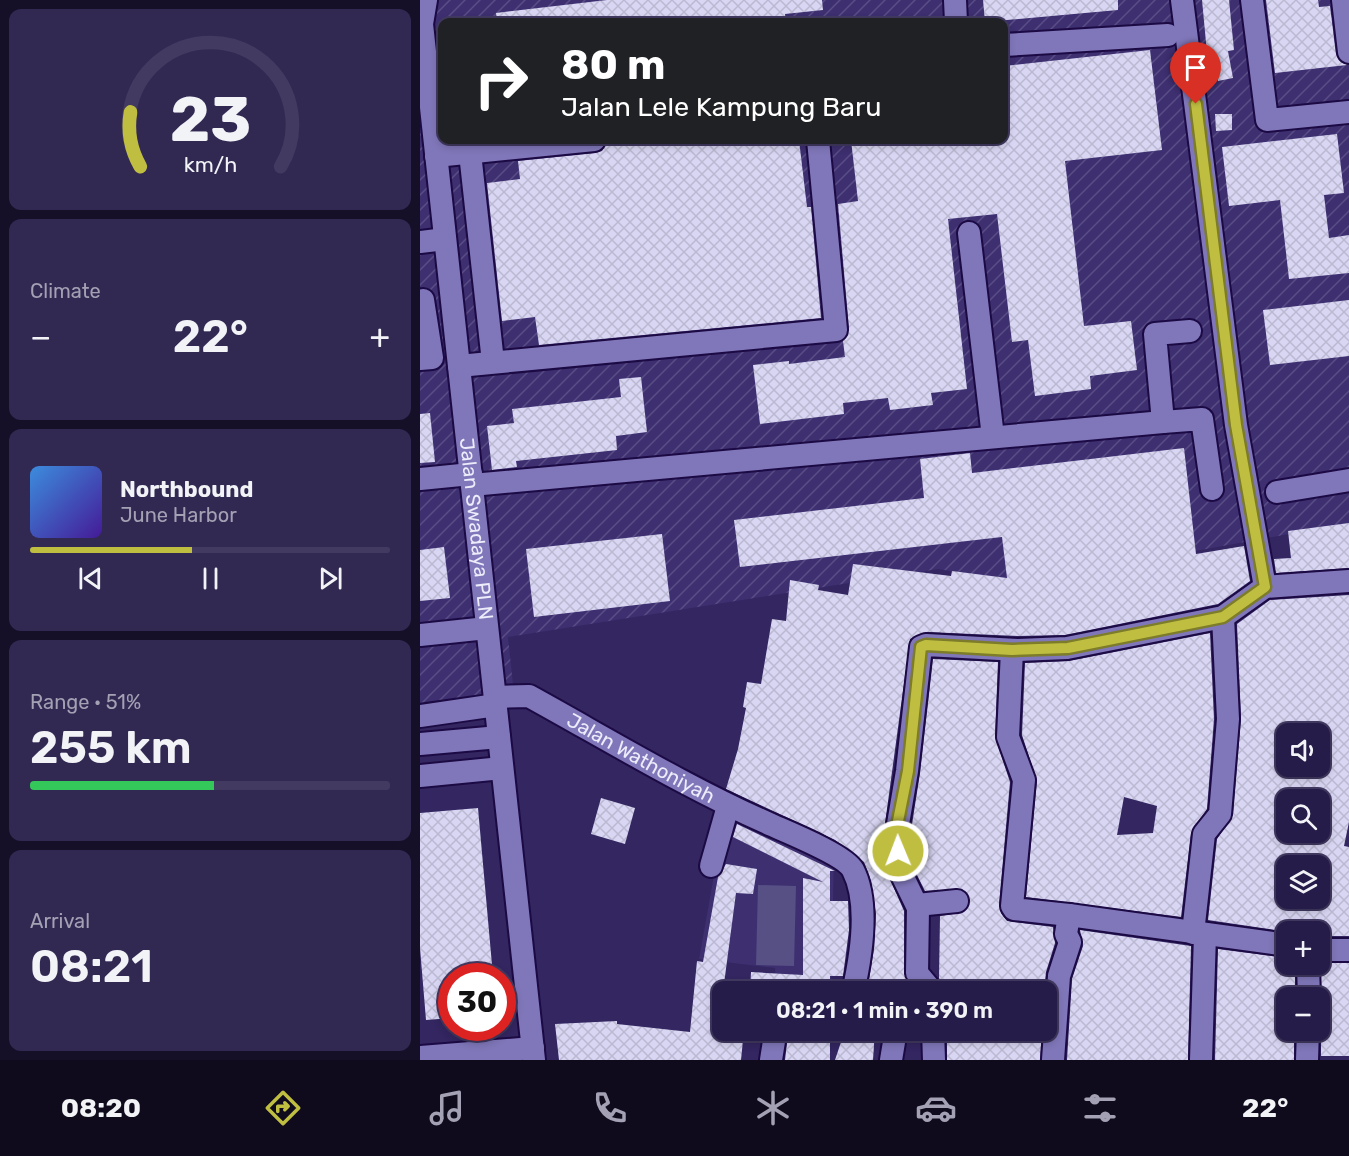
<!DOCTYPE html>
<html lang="en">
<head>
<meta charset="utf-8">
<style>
	body { margin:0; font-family:Rubik,sans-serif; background:#322953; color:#f1f3f6; height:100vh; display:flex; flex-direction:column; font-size:22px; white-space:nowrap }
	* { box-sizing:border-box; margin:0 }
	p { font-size:20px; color:#a4a1b4 }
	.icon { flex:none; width:33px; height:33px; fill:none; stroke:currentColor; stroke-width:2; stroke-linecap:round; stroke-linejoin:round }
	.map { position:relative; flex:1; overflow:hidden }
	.drawer { display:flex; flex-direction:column; gap:9px; padding:9px; background:#150f28; width:420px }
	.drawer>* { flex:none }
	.hud { position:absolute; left:18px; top:18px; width:570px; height:126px; border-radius:12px; box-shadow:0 3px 9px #0003,0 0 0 2px #423a61; background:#202124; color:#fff; overflow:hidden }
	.controls { position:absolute; left:856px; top:723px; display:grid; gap:12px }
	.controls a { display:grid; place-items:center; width:54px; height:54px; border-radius:12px; background:#261c49; box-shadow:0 3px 9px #0003,0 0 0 2px #423a61; font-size:30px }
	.speed { position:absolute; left:18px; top:963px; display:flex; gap:12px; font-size:30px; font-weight:700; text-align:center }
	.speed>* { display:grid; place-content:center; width:78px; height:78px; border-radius:50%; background:#261c49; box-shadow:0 3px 9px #0003,0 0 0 2px #423a61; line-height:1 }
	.speed .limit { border:9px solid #d22; background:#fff; color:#111 }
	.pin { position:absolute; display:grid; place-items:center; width:51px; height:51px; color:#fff; margin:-62px -26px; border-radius:50% 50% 50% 0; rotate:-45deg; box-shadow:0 0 6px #0007 }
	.pin .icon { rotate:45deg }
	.me { position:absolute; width:66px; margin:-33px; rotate:359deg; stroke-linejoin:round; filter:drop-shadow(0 0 4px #0008) }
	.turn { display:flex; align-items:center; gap:21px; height:126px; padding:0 24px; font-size:27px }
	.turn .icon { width:78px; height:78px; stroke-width:2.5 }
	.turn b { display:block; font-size:42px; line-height:51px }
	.big { font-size:45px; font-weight:600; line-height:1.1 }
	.drawer .card { flex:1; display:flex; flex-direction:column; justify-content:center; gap:9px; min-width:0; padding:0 21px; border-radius:12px; background:#322953 }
	.drawer .dial { align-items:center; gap:0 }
	.dial svg { height:156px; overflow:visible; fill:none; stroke:#423a61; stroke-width:7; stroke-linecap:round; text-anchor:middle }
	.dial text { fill:#f1f3f6; stroke:none }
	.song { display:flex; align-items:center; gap:18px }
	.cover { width:72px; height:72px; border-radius:9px; background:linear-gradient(135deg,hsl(210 70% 55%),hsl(260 70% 35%)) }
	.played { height:6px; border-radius:3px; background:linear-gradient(90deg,#bfbe41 45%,#423a61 45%) }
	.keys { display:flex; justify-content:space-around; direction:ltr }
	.heat { display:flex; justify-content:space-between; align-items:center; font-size:33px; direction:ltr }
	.charge { height:9px; border-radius:4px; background:linear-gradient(90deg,#34c759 51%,#423a61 0) }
	.trip { position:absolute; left:292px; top:981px; width:345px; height:60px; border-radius:12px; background:#261c49; box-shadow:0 3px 9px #0003,0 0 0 2px #423a61; font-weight:600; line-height:60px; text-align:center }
	.dock { display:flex; height:96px; justify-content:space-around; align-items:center; background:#0f0b1d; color:#a4a1b4 }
	.dock .icon { width:42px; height:42px }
	.dock .active { color:#bfbe41 }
	.dock b { font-size:27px; color:#f1f3f6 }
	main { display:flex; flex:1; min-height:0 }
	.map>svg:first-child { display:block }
	.built { fill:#3d2f70 }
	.industrial { fill:url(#industrial-furrows); fill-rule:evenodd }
	.pitch { fill:#575085 }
	.building { fill:url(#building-cross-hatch); fill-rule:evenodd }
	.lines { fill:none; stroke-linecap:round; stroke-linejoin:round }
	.minor-casing { stroke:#1c0a44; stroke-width:26 }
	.minor { stroke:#8077ba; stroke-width:22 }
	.route-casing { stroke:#7c7c2a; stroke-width:15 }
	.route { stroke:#bfbe41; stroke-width:10 }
	.labels { text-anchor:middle; stroke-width:6; stroke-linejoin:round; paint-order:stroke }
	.street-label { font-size:20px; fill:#ececfa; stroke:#291c56 }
</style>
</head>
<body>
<main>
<section class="drawer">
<div class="card dial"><svg viewBox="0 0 100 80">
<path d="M14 69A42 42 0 1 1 86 69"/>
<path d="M14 69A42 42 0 0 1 9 41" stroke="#bfbe41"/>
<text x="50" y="56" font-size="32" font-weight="700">23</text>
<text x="50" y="72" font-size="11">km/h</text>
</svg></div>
<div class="card"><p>Climate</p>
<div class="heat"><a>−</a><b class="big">22°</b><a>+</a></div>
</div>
<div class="card">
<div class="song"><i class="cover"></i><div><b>Northbound</b><p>June Harbor</p></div></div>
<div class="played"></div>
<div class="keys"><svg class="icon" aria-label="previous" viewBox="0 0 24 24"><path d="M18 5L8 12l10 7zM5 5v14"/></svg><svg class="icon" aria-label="pause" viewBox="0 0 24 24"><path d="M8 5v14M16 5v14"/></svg><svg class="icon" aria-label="next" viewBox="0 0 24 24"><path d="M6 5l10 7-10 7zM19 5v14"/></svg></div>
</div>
<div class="card"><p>Range · 51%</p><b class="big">255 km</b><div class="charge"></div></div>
<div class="card"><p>Arrival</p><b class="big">08:21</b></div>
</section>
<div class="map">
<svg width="929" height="1060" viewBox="0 0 929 1060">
	<defs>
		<pattern id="industrial-furrows" width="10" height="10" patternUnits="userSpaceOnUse" patternTransform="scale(1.5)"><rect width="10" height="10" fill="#3d2f70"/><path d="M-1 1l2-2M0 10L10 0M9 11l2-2" fill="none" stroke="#594d85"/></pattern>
		<pattern id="building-cross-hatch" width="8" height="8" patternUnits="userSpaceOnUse" patternTransform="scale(1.5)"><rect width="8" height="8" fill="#d8d6f3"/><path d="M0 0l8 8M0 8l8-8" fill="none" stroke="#bbb9d1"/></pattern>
	</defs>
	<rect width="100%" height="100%" fill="#332661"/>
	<polygon class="built" points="313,811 414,858 411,991 356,991 355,968 279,959 302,830"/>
	<path class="industrial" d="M8,0H929V523L600,583L518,569L88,637L95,704L0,722V1ZM22,22H584V140H22Z"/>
	<polygon class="pitch" points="338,885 376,886 374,966 336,965"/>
	<g class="building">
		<polygon points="187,0 402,0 403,10 365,14 366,22 77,22 76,13"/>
		<polygon points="563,0 698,0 698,10 565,22"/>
		<polygon points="782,0 809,0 814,50 808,51 813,78 798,81 793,52 787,53"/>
		<polygon points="846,0 898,0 899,7 910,6 916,54 919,60 927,65 855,73"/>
		<polygon points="730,50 742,150 645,161 664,326 711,321 717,370 670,376 671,389 615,396 608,340 592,342 577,214 528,219 547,389 511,393 513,405 470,410 468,398 423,403 424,414 340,424 333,365 369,361 369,364 425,357 423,341 429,329 418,204 438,201 431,140 584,140 584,66"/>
		<polygon points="795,114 812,114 812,130 796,131"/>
		<polygon points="917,134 924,193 904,195 909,238 929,235 929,273 869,279 860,200 809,206 802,147"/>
		<polygon points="214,140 379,140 387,207 391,207 401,318 119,345 115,317 82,321 67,183 100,179 98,161 175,153 182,151 187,143"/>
		<polygon points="929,300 929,356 850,365 843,310"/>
		<polygon points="221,377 227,432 196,436 197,450 96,461 97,467 72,470 67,426 94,423 92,409 201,397 199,379"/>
		<polygon points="10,413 15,462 0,463 0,414"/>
		<polygon points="764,448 776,554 824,546 830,581 798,604 645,635 598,636 507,632 490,639 464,831 467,872 484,911 484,974 495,992 447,992 454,949 456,914 451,881 444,862 415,840 306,789 318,749 326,708 323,707 327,682 341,684 352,619 366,621 370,580 399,585 398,590 428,595 433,564 531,576 532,571 587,578 582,537 320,567 314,520 504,498 500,459 550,453 552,473"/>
		<polygon points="929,523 929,568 856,573 854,559 871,558 868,531"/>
		<polygon points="242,534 250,601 114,617 106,549"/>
		<polygon points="24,547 30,598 0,601 0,550"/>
		<path d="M929,595V822L924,846L929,847V936H900V932H868L788,920L797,839L813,815L821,718L817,624L850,600ZM867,734H900V766L867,767ZM867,800H900V832H867ZM867,866H900V898H867Z"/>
		<path d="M790,633L794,719L787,809L771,833L761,917L606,897L617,781L602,735L605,663L649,661ZM704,797L737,806L733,833L697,835Z"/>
		<polygon points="513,659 578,662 575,737 590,782 579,905 581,913 587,921 633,927 635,943 626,972 624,992 526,992 519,978 520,916 544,912 550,900 542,889 505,891 493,867 491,831 500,773"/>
		<polygon points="181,798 215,808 205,844 171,834"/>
		<polygon points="58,808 73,976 32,976 32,1018 6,1020 0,948 0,813"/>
		<polygon points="317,824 415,871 410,871 410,901 428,901 429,930 423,976 410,976 410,992 330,992 331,972 383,975 383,878 403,882 313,837"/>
		<polygon points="306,864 337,869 333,894 316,893 304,984 296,983 293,1016 303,1017 303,1030 324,1030 321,1060 139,1060 135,1024 197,1021 197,1024 270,1032 277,961 283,962 298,877"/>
		<polygon points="660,930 771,946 768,1060 647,1060 652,979 663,946"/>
		<polygon points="798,949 867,958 867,964 875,964 875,998 867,998 867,1030 874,1030 874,1060 795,1060"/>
		<rect x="901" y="963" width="28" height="93"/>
		<polygon points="392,1030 410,1030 410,1060 365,1060 367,1043 366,1035 392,1035"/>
		<polygon points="425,1030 455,1030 453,1060 415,1060"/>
		<polygon points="582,1030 622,1030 620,1060 527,1060 527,1034 572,1037 571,1032"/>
	</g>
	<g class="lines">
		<g class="minor-casing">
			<g id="minor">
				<path id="s1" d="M6,0L2,24L114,1060"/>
				<polyline points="535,0 536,22"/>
				<polyline points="762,0 816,425 845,587"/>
				<polyline points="832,0 847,120 929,112"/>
				<polyline points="923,0 929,52"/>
				<polyline points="584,45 748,35"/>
				<polyline points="50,153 73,362"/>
				<polyline points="16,156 174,140"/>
				<polyline points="549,233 573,437"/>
				<polyline points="0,242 25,239"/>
				<polyline points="0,359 12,358 3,300"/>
				<polyline points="39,366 416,330 398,140"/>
				<polyline points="743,422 782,419 792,489"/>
				<polyline points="0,479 51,474"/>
				<polyline points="52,485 743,422 735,334 770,331"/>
				<polyline points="857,492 929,480"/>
				<polyline points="0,635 67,628"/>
				<polyline points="592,650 588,737 604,780 592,906 594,909 649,915 646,934 650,942 639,976 633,1060"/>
				<path id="s2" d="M75,697L109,696C189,740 269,789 354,826C370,833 426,856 433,870C450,903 441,957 433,992"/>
				<polyline points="0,716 76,705"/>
				<polyline points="0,744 79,737"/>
				<polyline points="0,776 82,768"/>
				<polyline points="291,866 308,806"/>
				<polyline points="497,905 537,901"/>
				<polyline points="649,915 867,945"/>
				<polyline points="773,933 784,834 800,814 808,719 803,617"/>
				<polyline points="900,950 929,950"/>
				<polyline points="888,964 889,998"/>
				<polyline points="513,992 497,973 498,908 480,871 477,830 487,771 501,647 506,645 598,650 647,648 803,617 845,587 929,581"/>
				<polyline points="513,1030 514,1060"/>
				<polyline points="0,1057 113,1048"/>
				<polyline points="351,1060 354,1041"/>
				<polyline points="471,1060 476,1030"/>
				<polyline points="781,1060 785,935"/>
				<polyline points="887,1060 888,1030"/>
			</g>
		</g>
		<use href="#minor" class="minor"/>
	</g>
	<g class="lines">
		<g class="route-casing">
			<polyline id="route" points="478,851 477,826 488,771 501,647 506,645 592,650 648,648 803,617 845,587 816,425 776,104"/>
		</g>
		<use href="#route" class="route"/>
	</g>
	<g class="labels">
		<g class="street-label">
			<text dy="7" stroke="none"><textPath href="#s1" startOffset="532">Jalan Swadaya PLN</textPath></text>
			<text dy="7" stroke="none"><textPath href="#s2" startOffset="162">Jalan Wathoniyah</textPath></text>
		</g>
	</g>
</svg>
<div class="controls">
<a><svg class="icon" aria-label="sound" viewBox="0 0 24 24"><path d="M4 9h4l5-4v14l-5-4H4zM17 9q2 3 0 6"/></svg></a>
<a><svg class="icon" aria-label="search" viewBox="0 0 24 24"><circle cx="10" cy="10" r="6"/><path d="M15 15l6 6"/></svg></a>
<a><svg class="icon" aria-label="layers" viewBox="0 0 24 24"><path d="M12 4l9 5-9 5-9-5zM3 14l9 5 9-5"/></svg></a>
<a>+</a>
<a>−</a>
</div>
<div class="speed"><div class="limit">30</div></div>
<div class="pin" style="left:776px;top:104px;background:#d93025"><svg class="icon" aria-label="arrive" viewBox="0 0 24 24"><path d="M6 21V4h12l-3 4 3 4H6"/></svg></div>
<svg class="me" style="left:478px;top:851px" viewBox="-20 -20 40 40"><circle r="17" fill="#bfbe41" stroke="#fff" stroke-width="3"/><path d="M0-11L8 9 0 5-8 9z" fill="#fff"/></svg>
<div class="trip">08:21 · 1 min · 390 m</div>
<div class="hud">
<div class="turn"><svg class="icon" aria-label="right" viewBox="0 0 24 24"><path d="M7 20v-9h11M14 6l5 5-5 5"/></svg><div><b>80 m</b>Jalan Lele Kampung Baru</div></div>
</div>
</div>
</main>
<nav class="dock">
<b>08:20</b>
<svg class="icon active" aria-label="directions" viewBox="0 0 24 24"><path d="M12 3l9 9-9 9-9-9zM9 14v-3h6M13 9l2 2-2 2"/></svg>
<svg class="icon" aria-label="music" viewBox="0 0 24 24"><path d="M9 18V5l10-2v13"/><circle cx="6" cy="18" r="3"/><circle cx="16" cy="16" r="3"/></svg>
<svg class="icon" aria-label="phone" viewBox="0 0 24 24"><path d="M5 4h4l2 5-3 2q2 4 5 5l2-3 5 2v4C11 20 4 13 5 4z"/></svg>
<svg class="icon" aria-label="climate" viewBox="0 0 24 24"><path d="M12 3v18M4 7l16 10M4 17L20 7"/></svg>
<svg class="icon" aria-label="car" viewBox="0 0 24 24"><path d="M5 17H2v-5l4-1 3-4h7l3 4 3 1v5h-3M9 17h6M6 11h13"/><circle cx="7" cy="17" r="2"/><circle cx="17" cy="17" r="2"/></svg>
<svg class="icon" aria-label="filters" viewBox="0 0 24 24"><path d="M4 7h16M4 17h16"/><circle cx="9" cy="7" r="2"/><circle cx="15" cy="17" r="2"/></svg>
<b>22°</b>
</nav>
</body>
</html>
